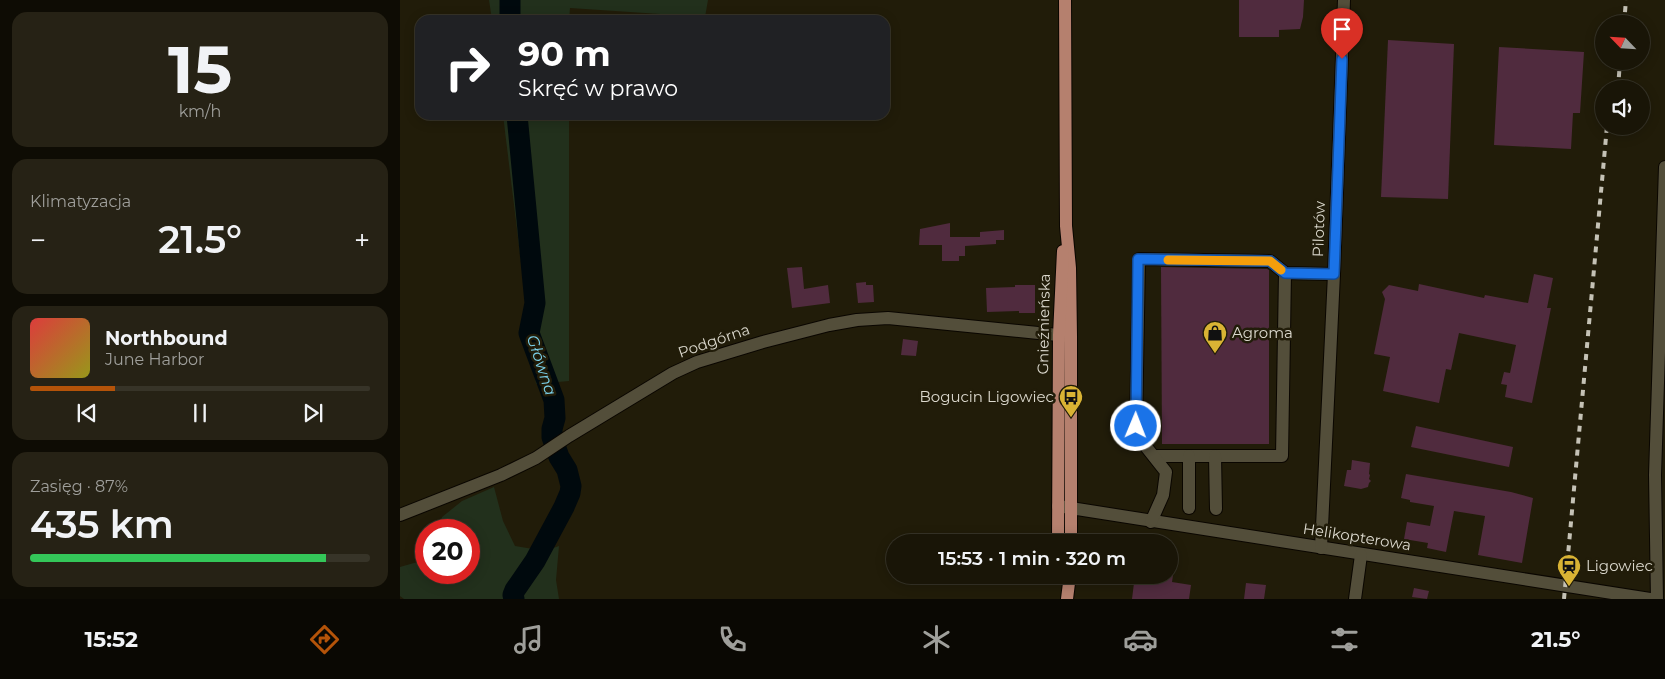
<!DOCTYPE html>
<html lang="pl">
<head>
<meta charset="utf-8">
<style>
	body { margin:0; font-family:Montserrat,sans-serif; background:#262215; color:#f1f3f6; height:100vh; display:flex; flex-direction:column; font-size:19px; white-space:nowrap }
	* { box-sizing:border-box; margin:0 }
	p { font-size:16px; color:#9f9f9b }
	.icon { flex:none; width:28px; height:28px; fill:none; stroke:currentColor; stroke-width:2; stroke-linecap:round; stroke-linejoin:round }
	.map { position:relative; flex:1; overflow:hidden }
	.details { display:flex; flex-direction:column; gap:12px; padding:12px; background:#0e0c04; width:400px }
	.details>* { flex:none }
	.banner { position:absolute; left:15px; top:15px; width:475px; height:105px; border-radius:15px; box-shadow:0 2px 12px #0003,0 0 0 1px #373428; background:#202124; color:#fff; overflow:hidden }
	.needle { width:32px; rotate:295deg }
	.fabs { position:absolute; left:1195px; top:15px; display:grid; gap:10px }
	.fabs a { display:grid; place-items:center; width:55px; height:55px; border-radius:50%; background:#191507; box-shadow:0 2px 12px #0003,0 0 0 1px #373428; font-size:25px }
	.speed { position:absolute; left:15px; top:519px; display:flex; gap:10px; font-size:25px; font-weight:700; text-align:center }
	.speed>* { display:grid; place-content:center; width:65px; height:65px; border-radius:50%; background:#191507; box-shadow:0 2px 12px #0003,0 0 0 1px #373428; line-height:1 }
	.speed .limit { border:8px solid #d22; background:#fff; color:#111 }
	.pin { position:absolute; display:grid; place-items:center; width:42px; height:42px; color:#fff; margin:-51px -21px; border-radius:50% 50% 50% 0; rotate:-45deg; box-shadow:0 0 5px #0007 }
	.pin .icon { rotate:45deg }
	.me { position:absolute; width:55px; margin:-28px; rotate:1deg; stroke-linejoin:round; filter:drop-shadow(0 0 4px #0008) }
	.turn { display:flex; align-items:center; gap:18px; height:105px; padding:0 20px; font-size:22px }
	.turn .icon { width:65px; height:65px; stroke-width:2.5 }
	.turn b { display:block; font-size:35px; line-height:42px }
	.big { font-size:38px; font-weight:600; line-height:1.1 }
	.details .tile { flex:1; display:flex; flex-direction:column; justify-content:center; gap:8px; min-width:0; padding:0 18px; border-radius:15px; background:#262215 }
	.details .dial { align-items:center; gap:0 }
	.dial b { font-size:65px; line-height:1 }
	.song { display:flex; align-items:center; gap:15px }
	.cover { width:60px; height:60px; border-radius:8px; background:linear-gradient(135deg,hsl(0 70% 55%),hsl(60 70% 35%)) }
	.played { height:5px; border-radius:2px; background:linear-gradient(90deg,#b45309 25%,#373428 25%) }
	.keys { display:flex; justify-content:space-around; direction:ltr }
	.heat { display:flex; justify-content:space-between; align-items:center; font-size:28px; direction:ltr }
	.charge { height:8px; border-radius:4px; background:linear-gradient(90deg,#34c759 87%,#373428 0) }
	.trip { position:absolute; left:486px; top:534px; width:292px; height:50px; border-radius:25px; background:#191507; box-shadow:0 2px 12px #0003,0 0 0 1px #373428; font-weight:600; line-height:50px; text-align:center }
	.tabs { display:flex; height:80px; justify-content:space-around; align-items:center; background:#0a0803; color:#9f9f9b }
	.tabs .icon { width:35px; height:35px }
	.tabs .on { color:#b45309 }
	.tabs b { font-size:22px; color:#f1f3f6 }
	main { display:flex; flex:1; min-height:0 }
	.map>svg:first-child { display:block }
	.green { fill:#22301c }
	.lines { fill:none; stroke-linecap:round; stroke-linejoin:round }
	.river { stroke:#00090d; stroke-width:21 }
	.building { fill:#502b3e }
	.minor-casing { stroke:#0a0600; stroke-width:14 }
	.major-casing { stroke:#0a0600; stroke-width:14 }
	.minor { stroke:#534e3a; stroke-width:12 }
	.major { stroke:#b5806e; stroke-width:12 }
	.rail { stroke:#c5c2b6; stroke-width:4; stroke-dasharray:6 6; stroke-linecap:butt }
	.route-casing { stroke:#114b97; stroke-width:12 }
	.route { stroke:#1a73e8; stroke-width:9 }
	.slow { stroke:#f59e0b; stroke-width:9 }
	.labels { text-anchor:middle; stroke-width:5; stroke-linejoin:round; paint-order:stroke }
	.street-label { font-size:15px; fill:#dbd8cd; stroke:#211c09 }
	.poi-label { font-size:15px; fill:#dbd8cd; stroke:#211c09; text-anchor:start }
	.water-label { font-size:16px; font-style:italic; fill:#7bd1eb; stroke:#211c09 }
</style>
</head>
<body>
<main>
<section class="details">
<div class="tile dial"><b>15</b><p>km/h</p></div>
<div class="tile"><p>Klimatyzacja</p>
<div class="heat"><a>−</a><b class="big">21.5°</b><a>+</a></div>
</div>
<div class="tile">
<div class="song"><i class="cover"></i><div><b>Northbound</b><p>June Harbor</p></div></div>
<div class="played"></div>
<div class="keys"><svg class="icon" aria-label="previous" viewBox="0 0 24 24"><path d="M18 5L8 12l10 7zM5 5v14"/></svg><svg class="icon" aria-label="pause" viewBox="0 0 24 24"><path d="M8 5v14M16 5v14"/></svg><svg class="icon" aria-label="next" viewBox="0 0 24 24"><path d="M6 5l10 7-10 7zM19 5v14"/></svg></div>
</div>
<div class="tile"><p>Zasięg · 87%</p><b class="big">435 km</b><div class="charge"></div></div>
</section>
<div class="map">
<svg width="1265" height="599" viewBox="0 0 1265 599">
	<rect width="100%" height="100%" fill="#211c09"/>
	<g class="green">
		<polygon points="89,0 308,0 305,17 170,8 169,20 92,20"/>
		<polygon points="103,115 169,115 169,381 136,384"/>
		<polygon points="94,487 103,521 115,546 145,551 159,546 156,580 159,599 4,599 0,596 0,567 21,561 26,554 26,572 69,572 69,530 39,530 42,517 62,501"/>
	</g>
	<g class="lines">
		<g class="river">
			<polyline points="110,0 110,20"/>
			<polyline points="114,599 113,595 115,590 135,561 164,507 170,493 171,486 167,470 159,457 152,437 152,429 155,418 154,400 129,333 135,303 117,115"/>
		</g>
	</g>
	<g class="building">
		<polygon points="839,0 904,0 903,17 900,29 879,30 879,37 839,37"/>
		<polygon points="988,40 1054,44 1048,199 981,197"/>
		<polygon points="1099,47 1184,52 1180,113 1173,113 1171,149 1094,145"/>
		<polygon points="550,223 550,237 580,237 580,232 604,230 604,240 596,240 596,244 565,246 565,256 559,256 559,261 542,261 542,245 519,245 520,229"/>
		<polygon points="402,267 404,289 428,285 430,303 392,308 387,268"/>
		<polygon points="761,267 867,269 869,270 869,444 762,444"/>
		<polygon points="1134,274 1153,278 1147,308 1151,308 1132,403 1105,397 1107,385 1101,384 1104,372 1110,373 1116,345 1059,333 1051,370 1046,369 1039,403 983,391 990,357 974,354 985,299 982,292 989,285 1018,291 1019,284 1084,298 1085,295 1128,303"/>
		<polygon points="466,282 466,285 473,285 474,302 458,303 456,283"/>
		<polygon points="615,285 635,285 635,313 619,313 619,311 587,312 586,288 615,287"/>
		<polygon points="503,339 518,341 516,356 501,355"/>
		<polygon points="1016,426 1113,447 1109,467 1011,447"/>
		<polygon points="952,460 970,463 969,474 970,475 969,479 971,481 969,483 968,487 961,489 944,486 947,470 951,470"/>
		<polygon points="1006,474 1111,492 1133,498 1122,563 1078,555 1085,516 1054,511 1046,552 1027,548 1028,543 1004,539 1007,522 1030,526 1034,506 1010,502 1010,500 1001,498"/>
		<polygon points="735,575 773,575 772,582 791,585 789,599 732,599"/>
		<polygon points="846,583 866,585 864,599 844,599"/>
		<polygon points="1014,588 1029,591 1027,599 1012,597"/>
	</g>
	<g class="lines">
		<g class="minor-casing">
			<g id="minor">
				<polyline points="754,456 882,456 885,273"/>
				<polyline points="789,456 789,508"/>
				<polyline points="815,456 816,509"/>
				<polyline points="658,506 1250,599"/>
				<polyline points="0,515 101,475 136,458 169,436 273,373 297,362 363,342 429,325 457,320 488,318 668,336"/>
				<polyline points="751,522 763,495 766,472 747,448 736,426 739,259 870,261 885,273 934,274"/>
				<polyline points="921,548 934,274 944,0"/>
				<polyline points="955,599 961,555"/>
				<polyline points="1257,599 1255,475 1265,167"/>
			</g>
		</g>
		<g class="major-casing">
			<g id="major">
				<polyline points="665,0 666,226 670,268 671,336 671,542"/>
				<polyline points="658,542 659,335 663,251"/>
				<polyline points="667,599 670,575"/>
			</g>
		</g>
		<use href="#minor" class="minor"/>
		<use href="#major" class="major"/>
		<g class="rail">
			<polyline points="1224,24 1226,0"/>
			<polyline points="1218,89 1220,61"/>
			<polyline points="1164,599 1207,126"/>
		</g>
	</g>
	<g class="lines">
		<g class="route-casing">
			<polyline id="route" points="736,426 738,259 870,261 885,273 934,274 942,59"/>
		</g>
		<use href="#route" class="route"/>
		<polyline class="slow" points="768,260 870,261 881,270"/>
	</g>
	<defs>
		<g id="shop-pin" transform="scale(1.25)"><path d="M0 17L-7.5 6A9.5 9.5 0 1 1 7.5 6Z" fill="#d9b334" stroke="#211c09"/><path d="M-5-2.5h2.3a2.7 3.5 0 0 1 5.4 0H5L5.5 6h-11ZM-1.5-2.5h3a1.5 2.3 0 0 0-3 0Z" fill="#111"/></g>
		<g id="bus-pin" transform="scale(1.25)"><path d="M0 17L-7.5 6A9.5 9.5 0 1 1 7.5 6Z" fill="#d9b334" stroke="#211c09"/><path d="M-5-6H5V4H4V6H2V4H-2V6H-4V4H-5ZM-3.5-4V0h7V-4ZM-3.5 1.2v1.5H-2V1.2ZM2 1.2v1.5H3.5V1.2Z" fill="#111"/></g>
		<g id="station-pin" transform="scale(1.25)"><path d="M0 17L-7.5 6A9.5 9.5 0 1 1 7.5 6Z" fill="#d9b334" stroke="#211c09"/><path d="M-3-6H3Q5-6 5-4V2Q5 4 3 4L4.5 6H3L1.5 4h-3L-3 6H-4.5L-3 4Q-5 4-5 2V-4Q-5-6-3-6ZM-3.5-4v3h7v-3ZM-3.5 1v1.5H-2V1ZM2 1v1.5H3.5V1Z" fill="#111"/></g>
	</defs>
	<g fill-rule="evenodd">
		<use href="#shop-pin" x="815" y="333"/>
		<use href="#bus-pin" x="671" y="397"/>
		<use href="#station-pin" x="1169" y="566"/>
	</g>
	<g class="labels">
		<g class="street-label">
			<text transform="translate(919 229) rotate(-88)" y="5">Pilotów</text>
			<text transform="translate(644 324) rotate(-89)" y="5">Gnieźnieńska</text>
			<text transform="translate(314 341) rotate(-19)" y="5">Podgórna</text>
			<text transform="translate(957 537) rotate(9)" y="5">Helikopterowa</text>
		</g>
		<g class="poi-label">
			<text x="832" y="338">Agroma</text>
			<text x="654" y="402" text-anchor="end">Bogucin Ligowiec</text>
			<text x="1186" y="571">Ligowiec</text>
		</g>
		<g class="water-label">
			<text transform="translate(142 365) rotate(72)" y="6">Główna</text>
		</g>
	</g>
</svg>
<div class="fabs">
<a><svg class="needle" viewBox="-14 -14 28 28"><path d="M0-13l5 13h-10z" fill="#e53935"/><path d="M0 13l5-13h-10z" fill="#9f9f9b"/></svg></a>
<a><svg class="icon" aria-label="sound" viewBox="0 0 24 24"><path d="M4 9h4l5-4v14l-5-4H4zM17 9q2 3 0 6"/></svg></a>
</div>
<div class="speed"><div class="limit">20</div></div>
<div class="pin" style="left:942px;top:59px;background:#d93025"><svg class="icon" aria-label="arrive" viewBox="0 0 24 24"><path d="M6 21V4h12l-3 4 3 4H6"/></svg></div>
<svg class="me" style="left:736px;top:426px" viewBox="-20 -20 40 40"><circle r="17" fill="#1a73e8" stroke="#fff" stroke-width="3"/><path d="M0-11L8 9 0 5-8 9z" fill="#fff"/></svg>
<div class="trip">15:53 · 1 min · 320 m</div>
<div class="banner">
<div class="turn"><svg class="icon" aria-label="right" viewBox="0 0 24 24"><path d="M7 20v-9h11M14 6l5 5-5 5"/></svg><div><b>90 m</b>Skręć w prawo</div></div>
</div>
</div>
</main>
<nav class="tabs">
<b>15:52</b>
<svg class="icon on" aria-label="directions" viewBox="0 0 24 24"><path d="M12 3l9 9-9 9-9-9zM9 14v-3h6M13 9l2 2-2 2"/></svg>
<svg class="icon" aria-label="music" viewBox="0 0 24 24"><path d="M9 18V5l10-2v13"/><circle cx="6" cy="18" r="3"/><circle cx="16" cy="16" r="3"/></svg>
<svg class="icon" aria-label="phone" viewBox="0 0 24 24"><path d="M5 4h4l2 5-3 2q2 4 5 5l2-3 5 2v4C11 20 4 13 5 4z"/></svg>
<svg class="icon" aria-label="climate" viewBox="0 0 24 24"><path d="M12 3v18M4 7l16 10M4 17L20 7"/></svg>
<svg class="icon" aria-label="car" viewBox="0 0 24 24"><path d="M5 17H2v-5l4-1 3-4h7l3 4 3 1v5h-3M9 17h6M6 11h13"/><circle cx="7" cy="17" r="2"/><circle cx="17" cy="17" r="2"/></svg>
<svg class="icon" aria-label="filters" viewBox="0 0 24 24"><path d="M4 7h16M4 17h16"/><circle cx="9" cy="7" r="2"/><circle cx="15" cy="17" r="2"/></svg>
<b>21.5°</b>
</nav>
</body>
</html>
